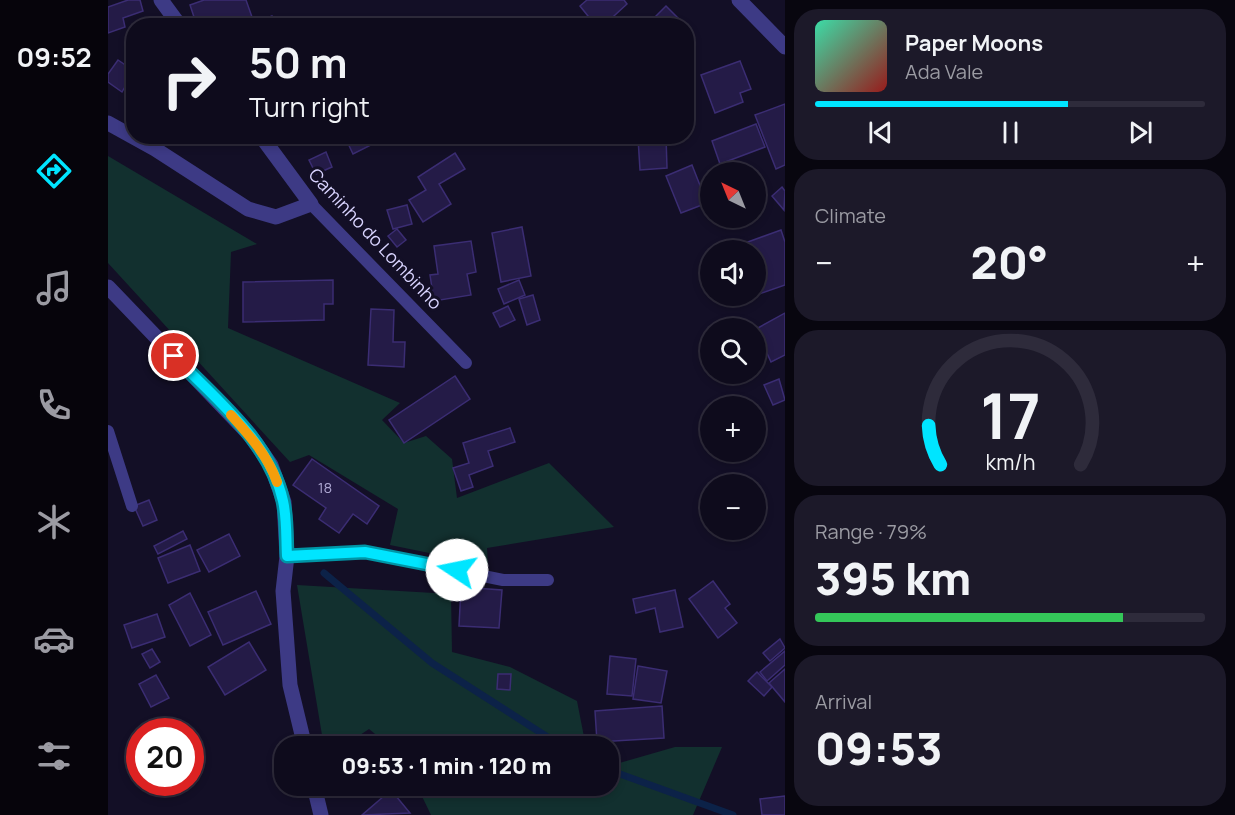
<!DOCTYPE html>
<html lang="en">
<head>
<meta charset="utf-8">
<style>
	body { margin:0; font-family:Manrope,sans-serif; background:#1c1929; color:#f1f3f6; height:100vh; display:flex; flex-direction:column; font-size:22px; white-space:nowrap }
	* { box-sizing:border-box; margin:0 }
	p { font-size:20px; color:#9b9ba3 }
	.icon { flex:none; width:33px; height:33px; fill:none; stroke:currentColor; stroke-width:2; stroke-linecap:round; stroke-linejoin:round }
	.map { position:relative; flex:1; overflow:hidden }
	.details { display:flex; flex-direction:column; gap:9px; padding:9px; background:#08060f; width:450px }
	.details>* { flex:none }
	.banner { position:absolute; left:18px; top:18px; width:568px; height:126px; border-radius:24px; box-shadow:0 3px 9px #0003,0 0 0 2px #2e2b3b; background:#0e0b1c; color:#f1f3f6; overflow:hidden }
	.needle { width:39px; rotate:317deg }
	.buttons { position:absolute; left:592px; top:162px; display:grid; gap:12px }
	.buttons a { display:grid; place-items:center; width:66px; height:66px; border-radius:50%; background:#0e0b1c; box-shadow:0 3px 9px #0003,0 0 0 2px #2e2b3b; font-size:30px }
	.speed { position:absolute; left:18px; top:718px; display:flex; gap:12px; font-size:30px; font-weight:700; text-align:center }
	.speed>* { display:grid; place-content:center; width:78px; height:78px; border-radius:50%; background:#0e0b1c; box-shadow:0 3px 9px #0003,0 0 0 2px #2e2b3b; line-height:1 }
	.speed .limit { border:9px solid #d22; background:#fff; color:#111 }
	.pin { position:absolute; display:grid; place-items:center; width:51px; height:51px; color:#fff; margin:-26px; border:3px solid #fff; border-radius:50%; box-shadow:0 2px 6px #0007 }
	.me { position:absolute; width:66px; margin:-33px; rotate:281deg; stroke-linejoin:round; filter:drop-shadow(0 0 4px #0008) }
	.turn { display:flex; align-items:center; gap:21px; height:126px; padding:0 24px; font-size:27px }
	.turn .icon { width:78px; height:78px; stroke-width:2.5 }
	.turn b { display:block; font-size:42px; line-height:51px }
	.big { font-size:45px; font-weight:800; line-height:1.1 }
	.details .tile { flex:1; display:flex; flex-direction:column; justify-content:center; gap:9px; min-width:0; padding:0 21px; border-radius:24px; background:#1c1929 }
	.details .dial { align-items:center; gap:0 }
	.dial svg { height:156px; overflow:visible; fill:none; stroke:#2e2b3b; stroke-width:7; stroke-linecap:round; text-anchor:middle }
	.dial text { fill:#f1f3f6; stroke:none }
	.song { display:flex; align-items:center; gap:18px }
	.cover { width:72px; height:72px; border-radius:9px; background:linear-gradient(135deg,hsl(160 70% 55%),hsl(0 70% 35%)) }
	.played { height:6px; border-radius:3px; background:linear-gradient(90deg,#00e5ff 65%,#2e2b3b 65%) }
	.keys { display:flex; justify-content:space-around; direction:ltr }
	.heat { display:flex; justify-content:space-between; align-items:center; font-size:33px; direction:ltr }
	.charge { height:9px; border-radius:4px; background:linear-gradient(90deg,#34c759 79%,#2e2b3b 0) }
	.trip { position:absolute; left:166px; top:736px; width:345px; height:60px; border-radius:24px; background:#0e0b1c; box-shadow:0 3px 9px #0003,0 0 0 2px #2e2b3b; font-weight:800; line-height:60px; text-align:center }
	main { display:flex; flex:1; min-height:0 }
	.tabs { display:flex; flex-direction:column; width:108px; justify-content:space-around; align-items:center; background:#06040b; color:#9b9ba3 }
	.tabs .icon { width:42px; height:42px }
	.tabs .selected { color:#00e5ff }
	.tabs b { font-size:27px; color:#f1f3f6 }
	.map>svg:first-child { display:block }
	.green { fill:#12302f }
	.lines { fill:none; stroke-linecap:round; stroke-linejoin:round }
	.stream { stroke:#0c2248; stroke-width:7 }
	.building { fill:#241b47; stroke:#3b2d73; stroke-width:1.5 }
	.service { stroke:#3d3a85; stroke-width:12 }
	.minor { stroke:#3d3a85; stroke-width:15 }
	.route-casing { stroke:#0095a6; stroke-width:15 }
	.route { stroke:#00e5ff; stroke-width:10 }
	.slow { stroke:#f59e0b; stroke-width:10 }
	.labels { text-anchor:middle; stroke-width:6; stroke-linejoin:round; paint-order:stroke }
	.number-label { font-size:15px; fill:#aca6d1 }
	.street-label { font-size:18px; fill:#d9d4ff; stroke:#130f26 }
</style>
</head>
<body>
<main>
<nav class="tabs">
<b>09:52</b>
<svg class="icon selected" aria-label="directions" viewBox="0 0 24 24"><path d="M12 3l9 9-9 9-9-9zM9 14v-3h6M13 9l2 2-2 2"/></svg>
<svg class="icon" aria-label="music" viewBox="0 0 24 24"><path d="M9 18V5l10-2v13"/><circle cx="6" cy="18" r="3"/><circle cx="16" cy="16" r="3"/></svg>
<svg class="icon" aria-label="phone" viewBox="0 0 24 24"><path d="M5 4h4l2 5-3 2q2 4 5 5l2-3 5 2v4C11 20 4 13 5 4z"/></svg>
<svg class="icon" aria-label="climate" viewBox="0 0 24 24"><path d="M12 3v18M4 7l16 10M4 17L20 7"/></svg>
<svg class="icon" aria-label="car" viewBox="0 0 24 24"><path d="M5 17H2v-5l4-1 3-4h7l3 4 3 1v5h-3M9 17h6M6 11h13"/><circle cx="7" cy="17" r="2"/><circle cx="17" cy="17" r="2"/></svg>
<svg class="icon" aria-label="filters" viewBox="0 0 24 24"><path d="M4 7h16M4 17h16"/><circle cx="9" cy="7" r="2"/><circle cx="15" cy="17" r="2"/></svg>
</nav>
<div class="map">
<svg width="677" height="815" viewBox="0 0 677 815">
	<rect width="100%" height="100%" fill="#130f26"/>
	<g class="green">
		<polygon points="0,156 149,244 123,252 120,328 292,403 274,420 296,443 318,436 344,459 349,498 441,463 506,527 379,548 380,565 282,545 290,509 201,455 182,462 0,263"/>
		<polygon points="189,585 343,594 344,652 402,667 469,701 478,747 283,747 261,729 234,747 216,747"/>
		<polygon points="567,747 614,747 585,815 323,815 309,786 501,786 501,766"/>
	</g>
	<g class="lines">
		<g class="stream">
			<polyline points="216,573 324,663 455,747"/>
			<polyline points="501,770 625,815"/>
		</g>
	</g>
	<g class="building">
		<polygon points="20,0 32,0 35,11 15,18 17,27 0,33 0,7"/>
		<polygon points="96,0 138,0 144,17 123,26 89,26 82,5"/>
		<polygon points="479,0 516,0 519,4 495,26 488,26 472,6"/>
		<polygon points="558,6 573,21 569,26 538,26"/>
		<polygon points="164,16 168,26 144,26 143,24"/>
		<polygon points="10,60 26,71 14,92 0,82 0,74"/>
		<polygon points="632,61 643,89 632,93 635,102 607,113 593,75"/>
		<polygon points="677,104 677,165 668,169 647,115"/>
		<polygon points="648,124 657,147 612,164 604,141"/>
		<polygon points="261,136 265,144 245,154 237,137"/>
		<polygon points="558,136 559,168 532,170 530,138"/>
		<polygon points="218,152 224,167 208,174 201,160"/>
		<polygon points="347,153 357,169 331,184 343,204 315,222 301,200 318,190 310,177"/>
		<polygon points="584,165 599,203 573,213 558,176"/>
		<polygon points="674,187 677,191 676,210 664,196"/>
		<polygon points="299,205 304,224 285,229 279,210"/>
		<polygon points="414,227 423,276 393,282 384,233"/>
		<polygon points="289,229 298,240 289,247 280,236"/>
		<polygon points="673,230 677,242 677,285 648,295 648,250 627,250 626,247"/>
		<polygon points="363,241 368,272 359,274 363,295 326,301 322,275 330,274 326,246"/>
		<polygon points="225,280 225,304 216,304 216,320 135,322 135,282"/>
		<polygon points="411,280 417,295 396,304 390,289"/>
		<polygon points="425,295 432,320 419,325 411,299"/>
		<polygon points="400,306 407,320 392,327 385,313"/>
		<polygon points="263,309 286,310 285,342 297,342 296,367 260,365"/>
		<polygon points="677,313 677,355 663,362 648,329"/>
		<polygon points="347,376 362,399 296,443 281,420"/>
		<polygon points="671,379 677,400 665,405 656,385"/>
		<polygon points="402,428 407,442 380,451 385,466 361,475 365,487 353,491 345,468 361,463 355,443"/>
		<polygon points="204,459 271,506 259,524 245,514 231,533 211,519 218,508 185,485"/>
		<polygon points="41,500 49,520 35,526 26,506"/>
		<polygon points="75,531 79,539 50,554 46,546"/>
		<polygon points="121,534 132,556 101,572 89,550"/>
		<polygon points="82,545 92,571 60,583 50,558"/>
		<polygon points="605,581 622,604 617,608 629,623 610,638 581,599"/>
		<polygon points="353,587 394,590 391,628 351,626"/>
		<polygon points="567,590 575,627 552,632 547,608 528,613 525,599"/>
		<polygon points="148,591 163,624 115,645 100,612"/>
		<polygon points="82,593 103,635 82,646 61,605"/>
		<polygon points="49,614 57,637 24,648 16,625"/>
		<polygon points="672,639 677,648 662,661 655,653"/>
		<polygon points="141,642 158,670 117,695 100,667"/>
		<polygon points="44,649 52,662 42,668 34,654"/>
		<polygon points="677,651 677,665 659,681 652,672"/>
		<polygon points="502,656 528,659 524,696 499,694"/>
		<polygon points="530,666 559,671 553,703 525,699"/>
		<polygon points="677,669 677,702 661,683"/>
		<polygon points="649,672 664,687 656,696 640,681"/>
		<polygon points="390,674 403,674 402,690 389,689"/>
		<polygon points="48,675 61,698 43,707 31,684"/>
		<polygon points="554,706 556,738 489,742 487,711"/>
		<polygon points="283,790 302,813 254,815"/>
		<polygon points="677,796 677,815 654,815 652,799"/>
	</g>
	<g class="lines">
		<g class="service">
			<polyline points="203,204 358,363"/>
			<polyline points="0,431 24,506"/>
			<polyline points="179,556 257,552 395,580 440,580"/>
		</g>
		<g class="minor">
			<polyline points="53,0 72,26"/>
			<polyline points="631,0 677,47"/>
			<polyline points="0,123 47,149 140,209 168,217 203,204 153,136"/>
			<polyline points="0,287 142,435 163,465 176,502 179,556 175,591 182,685 197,747"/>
			<polyline points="206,786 213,815"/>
		</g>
	</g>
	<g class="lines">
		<g class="route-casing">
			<path id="route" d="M66,356C107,399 162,441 175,501C179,518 178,538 179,556L257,552L349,570"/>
		</g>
		<use href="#route" class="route"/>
		<path class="slow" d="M123,415C142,436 160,456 169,482"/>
	</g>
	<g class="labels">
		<g class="number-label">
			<text x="217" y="493">18</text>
		</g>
		<g class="street-label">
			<text transform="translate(267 239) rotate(47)" y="6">Caminho do Lombinho</text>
		</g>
	</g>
</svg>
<div class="buttons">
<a><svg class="needle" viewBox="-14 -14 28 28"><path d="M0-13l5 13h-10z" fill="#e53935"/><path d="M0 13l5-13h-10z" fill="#9b9ba3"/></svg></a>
<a><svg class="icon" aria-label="sound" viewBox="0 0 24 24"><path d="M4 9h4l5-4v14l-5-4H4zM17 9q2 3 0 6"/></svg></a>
<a><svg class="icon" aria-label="search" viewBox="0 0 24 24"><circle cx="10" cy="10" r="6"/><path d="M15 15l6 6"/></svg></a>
<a>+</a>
<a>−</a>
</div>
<div class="speed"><div class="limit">20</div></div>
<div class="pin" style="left:66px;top:356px;background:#d93025"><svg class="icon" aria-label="arrive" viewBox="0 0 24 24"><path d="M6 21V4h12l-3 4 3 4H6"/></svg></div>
<svg class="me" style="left:349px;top:570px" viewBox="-20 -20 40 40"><circle r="19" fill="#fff"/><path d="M0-13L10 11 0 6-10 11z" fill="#00e5ff"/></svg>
<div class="trip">09:53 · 1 min · 120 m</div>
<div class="banner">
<div class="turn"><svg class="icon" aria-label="right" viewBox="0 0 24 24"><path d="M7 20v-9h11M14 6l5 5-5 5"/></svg><div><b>50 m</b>Turn right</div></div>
</div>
</div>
<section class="details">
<div class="tile">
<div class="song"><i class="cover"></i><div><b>Paper Moons</b><p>Ada Vale</p></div></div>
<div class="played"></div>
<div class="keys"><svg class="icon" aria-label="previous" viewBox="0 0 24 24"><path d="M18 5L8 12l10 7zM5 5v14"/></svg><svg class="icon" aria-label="pause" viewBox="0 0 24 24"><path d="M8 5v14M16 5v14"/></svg><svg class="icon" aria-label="next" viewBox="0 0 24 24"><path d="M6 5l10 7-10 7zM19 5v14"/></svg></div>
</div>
<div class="tile"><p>Climate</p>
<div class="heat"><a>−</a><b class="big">20°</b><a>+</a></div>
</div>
<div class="tile dial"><svg viewBox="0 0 100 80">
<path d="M14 69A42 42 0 1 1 86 69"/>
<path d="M14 69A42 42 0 0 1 8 49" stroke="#00e5ff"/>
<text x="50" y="56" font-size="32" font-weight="700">17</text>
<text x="50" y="72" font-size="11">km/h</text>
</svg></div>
<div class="tile"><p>Range · 79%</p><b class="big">395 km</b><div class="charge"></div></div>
<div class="tile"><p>Arrival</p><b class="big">09:53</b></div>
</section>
</main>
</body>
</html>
